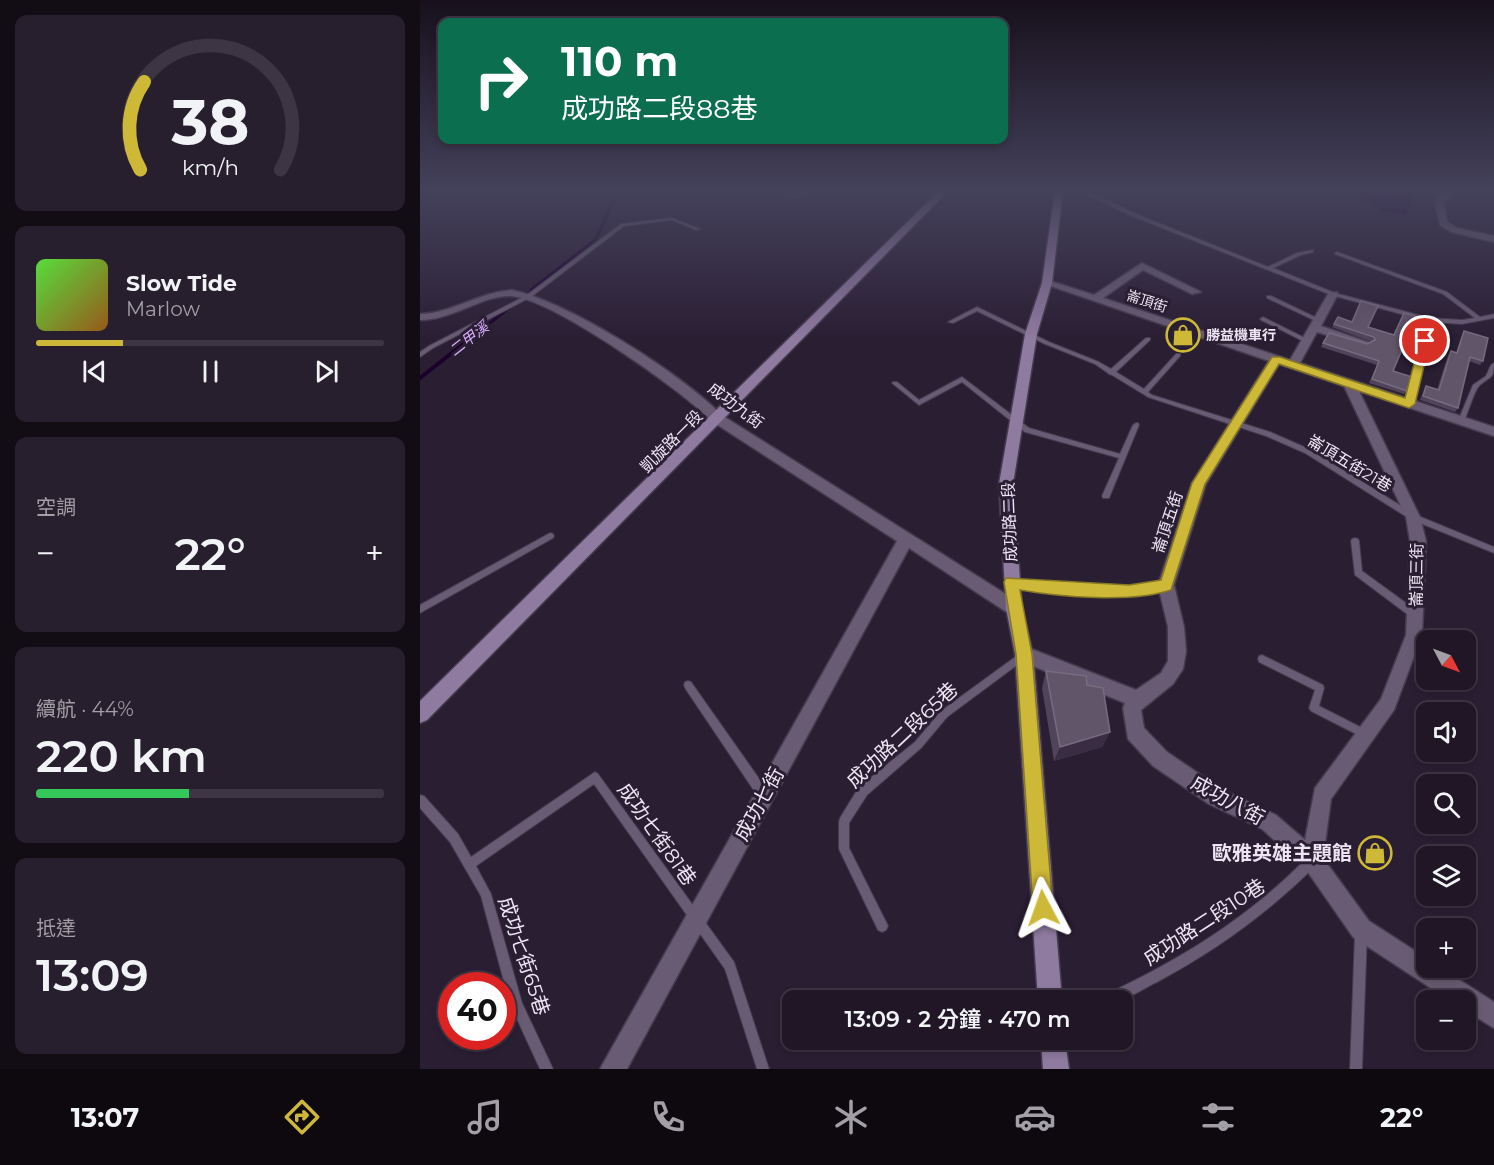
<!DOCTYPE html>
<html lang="zh-TW">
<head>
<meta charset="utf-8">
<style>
	body { margin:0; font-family:Montserrat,"Noto Sans TC",sans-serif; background:#281f2e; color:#f1f3f6; height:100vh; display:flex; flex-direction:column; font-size:22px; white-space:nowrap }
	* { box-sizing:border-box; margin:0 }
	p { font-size:20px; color:#a29fa7 }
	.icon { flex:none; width:33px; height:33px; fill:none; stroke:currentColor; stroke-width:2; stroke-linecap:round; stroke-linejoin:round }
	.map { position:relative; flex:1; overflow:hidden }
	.details { display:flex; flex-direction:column; gap:15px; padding:15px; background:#120c15; width:420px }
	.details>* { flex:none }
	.hud { position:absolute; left:18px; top:18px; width:570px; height:126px; border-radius:12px; box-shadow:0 3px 9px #0003,0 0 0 2px #3d3543; background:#0b6e4f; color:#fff; overflow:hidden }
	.needle { width:39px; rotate:131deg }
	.buttons { position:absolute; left:996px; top:630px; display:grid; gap:12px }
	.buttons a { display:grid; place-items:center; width:60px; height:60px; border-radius:12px; background:#201626; box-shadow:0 3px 9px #0003,0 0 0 2px #3d3543; font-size:30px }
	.speed { position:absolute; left:18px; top:972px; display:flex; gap:12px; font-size:30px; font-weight:700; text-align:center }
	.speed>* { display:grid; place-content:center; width:78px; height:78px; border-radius:50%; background:#201626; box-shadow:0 3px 9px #0003,0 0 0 2px #3d3543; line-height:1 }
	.speed .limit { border:9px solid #d22; background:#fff; color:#111 }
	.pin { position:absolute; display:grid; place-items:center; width:51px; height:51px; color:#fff; margin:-26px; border:3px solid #fff; border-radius:50%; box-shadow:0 2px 6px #0007 }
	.me { position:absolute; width:66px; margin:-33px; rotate:356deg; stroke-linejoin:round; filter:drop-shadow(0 0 4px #0008) }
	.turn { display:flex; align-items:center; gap:21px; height:126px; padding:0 24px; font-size:27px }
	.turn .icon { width:78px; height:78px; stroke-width:2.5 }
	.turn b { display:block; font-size:42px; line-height:51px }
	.big { font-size:45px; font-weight:600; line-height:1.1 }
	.details .tile { flex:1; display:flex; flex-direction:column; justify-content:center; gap:9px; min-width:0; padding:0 21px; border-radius:12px; background:#281f2e }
	.details .dial { align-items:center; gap:0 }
	.dial svg { height:156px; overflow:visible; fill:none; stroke:#3d3543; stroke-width:7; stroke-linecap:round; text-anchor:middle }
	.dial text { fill:#f1f3f6; stroke:none }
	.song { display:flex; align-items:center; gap:18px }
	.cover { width:72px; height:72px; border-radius:9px; background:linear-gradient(135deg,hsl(110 70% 55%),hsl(30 70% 35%)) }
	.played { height:6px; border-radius:3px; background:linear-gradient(90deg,#ceb837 25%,#3d3543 25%) }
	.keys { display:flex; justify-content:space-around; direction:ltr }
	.heat { display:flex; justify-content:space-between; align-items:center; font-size:33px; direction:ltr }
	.charge { height:9px; border-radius:4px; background:linear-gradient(90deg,#34c759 44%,#3d3543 0) }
	.trip { position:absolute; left:362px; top:990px; width:351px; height:60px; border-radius:12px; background:#201626; box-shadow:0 3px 9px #0003,0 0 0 2px #3d3543; font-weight:600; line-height:60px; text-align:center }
	.tab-bar { display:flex; height:96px; justify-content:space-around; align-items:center; background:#0d090f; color:#a29fa7 }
	.tab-bar .icon { width:42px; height:42px }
	.tab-bar .current { color:#ceb837 }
	.tab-bar b { font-size:27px; color:#f1f3f6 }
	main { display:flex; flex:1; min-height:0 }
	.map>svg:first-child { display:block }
	.water { fill:#1b002c }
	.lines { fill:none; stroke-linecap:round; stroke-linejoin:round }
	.stream-far1 { stroke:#1b002c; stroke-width:3 }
	.stream { stroke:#1b002c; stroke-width:4 }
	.lane-casing { stroke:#453a4e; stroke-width:2 }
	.street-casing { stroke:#453a4e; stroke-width:3 }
	.secondary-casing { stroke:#453a4e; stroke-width:3 }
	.lane { fill:#685b73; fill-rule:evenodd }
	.street { fill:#685b73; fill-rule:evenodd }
	.secondary { fill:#8f7aa0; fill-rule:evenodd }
	.wall { fill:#50435a }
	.shaded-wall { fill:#3a2d43 }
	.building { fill:#61556a; stroke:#776b80; stroke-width:1.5 }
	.route { fill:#ceb837; stroke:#867824; stroke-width:1.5 }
	.labels { text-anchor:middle; stroke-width:6; stroke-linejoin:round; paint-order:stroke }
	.far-street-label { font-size:14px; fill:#ede5f4; stroke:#2a1e33 }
	.far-poi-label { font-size:14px; font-weight:bold; fill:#ede5f4; stroke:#2a1e33; text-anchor:start }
	.far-water-label { font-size:15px; font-style:italic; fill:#daadfe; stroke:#2a1e33 }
	.street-label { font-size:16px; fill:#ede5f4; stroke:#2a1e33 }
	.near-street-label { font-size:20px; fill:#ede5f4; stroke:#2a1e33 }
	.near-poi-label { font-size:20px; font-weight:bold; fill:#ede5f4; stroke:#2a1e33; text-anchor:end }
</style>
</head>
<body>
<main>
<section class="details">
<div class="tile dial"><svg viewBox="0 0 100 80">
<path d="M14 69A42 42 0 1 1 86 69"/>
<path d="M14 69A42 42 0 0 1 16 24" stroke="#ceb837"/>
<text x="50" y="56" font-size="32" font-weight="700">38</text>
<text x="50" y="72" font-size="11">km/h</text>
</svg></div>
<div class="tile">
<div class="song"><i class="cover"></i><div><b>Slow Tide</b><p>Marlow</p></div></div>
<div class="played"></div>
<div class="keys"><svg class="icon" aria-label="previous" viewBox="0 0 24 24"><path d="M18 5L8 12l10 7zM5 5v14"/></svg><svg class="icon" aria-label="pause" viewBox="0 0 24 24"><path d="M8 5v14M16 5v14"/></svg><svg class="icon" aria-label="next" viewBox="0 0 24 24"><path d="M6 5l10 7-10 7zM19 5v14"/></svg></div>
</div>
<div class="tile"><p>空調</p>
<div class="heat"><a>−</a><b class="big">22°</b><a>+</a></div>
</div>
<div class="tile"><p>續航 · 44%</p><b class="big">220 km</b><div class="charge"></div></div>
<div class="tile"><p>抵達</p><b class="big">13:09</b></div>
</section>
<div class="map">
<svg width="1074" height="1069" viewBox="0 0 1074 1069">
	<rect width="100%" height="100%" fill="#2a1e33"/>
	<polygon class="water" points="923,190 961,190 994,196 986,215 966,212"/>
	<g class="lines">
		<g class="stream-far1">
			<polyline points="111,290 176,239 198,192 202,190"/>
			<polyline points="60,331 90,307"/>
		</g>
		<polyline class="stream" points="0,378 61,330"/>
		<g class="lane-casing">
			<g id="lane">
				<polygon points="359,190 365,190 377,195 387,190 393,190 377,198"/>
				<polygon points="658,190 664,190 716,214 848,267 877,253 893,250 893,252 881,255 853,268 915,293 1010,318 1042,320 1055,318 1023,294 915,254 915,253 917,252 1027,292 1060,317 1074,314 1074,318 1042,324 1012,322 992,404 989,406 987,405 986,404 1007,321 911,295 712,216"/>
				<polygon points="252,218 280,229 276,230 252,220 204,226 111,297 13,348 0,357 0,352 9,346 107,295 201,224"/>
				<polygon points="847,296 851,296 901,320 896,321 847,298"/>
				<polygon points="557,307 629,342 679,362 691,369 726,338 730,338 730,340 696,372 724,389 756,354 760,354 760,356 728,392 732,395 850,432 889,449 996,515 1074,547 1074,553 990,519 885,453 846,436 728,397 692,375 689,374 688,373 675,364 625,344 557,311 533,323 528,322"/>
				<polygon points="843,317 889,340 890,341 889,342 885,342 841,320 840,319"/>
				<path d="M1074,363C1074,381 1069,376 1059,386C1054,391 1048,413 1044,421L1041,423H1039L1038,421L1053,385L1066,376L1071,365Z"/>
				<polygon points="542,377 609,428 700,454 713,425 716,423 718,423 719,425 689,498 683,498 682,496 699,458 605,432 542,382 499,405 472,383 473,382 477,382 499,400"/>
				<polygon points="130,533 133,534 134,536 133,538 0,613 0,605"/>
				<polygon points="935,538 938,539 939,541 942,571 997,611 998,614 997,617 994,618 991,617 935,575 931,541 932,539"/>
				<path d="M591,579C643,587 694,588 746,582L749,583L750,585L749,587L746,588C694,595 643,594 591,585L588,584L587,582L588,580Z"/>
				<polygon points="602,652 605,653 606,656 605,659 527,717 501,748 447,795 429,823 429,848 468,926 466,930 462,932 458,930 419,849 419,822 420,818 439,787 495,742 521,711"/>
				<polygon points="842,655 903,685 904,688 899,706 948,731 950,734 948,737 945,739 942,737 891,711 889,708 895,690 839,662 838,659 839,656"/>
				<polygon points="268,681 271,682 347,790 348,794 347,798 343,799 339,798 265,688 264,685 265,682"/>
				<polygon points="175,772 178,774 314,962 349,1069 337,1069 305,969 174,784 56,866 71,894 102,1003 133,1069 120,1069 90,1004 61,896 30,842 0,808 0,795 4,796 38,834 51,857"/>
				<path d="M890,858L894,859L895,863L894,867C848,913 795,951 737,982C726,987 712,997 700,1000C694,1002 687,1000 681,1000L683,996C761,959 824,921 886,859Z"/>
				<polygon points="941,927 945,929 947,933 942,1069 930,1069 935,933 937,929"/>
			</g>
		</g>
		<g class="street-casing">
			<g id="street">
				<polygon points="1024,190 1032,190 1030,197 1024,202 1027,222 1037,228 1074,236 1074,242 1031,232 1020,225 1015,201"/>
				<path d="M722,263L781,292L772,294L723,270L683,298L870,360L908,294L917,292L918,294L901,326L951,343L945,346L897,332L880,363L1074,427V436L939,391L1000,517L1006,541L1002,635L974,710L911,799L903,858L949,921L1006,958V968H1021L1074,1002V1028L1046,1011V1000H1029L933,937L885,868L842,829L789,804L733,766L708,739L703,708L705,703L598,660L595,654L598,648L604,646L716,690L741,673L748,661V627L738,585L772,483L849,361L622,283L627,280L674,295ZM859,364L924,386L986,517L990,541L986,635L961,699L895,788L885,840L856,815L803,790L747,752L724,728L721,710L753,684L763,669L766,651L764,627L754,585L786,484Z"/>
				<path d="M92,290C151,303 260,373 303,416L600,603L602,608L600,613L594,615L588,613L489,548L207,1069H180L477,541L293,422C263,391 134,300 92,296C64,294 33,320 0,320V314C33,313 59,292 92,290Z"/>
			</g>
		</g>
		<g class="secondary-casing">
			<g id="secondary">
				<polygon points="520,190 529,190 7,720 0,723 0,701"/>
				<polygon points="635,190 643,190 632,283 617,334 593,484 602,608 613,654 642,1000 618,1000 595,654 586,608 579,484 605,334 622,283"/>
				<polygon points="621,1040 645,1040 649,1069 623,1069"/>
			</g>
		</g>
		<use href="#lane" class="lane"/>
		<use href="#street" class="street"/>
		<use href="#secondary" class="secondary"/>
	</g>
	<g class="wall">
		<polygon points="984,313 993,339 990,343 985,342 973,371 987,391 984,394 949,383 957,365 901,347 903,343 947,344 952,342 912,327 918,317 973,335"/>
		<polygon points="1044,331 1063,361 1060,365 1049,361 1038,408 1035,412 1000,400 1004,390 1006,386 1017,390 1028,355 1031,351 1036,353 1042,335"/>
		<polygon points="626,671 667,685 690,732 682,747 634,761 622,688"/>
	</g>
	<polygon class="shaded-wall" points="690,732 682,747 634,761 640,747"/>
	<g class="building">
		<polygon points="941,301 958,306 948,327 974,335 984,313 1001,318 993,339 987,338 973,371 992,377 987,391 952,379 959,361 903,343 909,333 947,344 955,340 954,337 914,324 918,317 932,322"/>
		<polygon points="1044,331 1068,338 1063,361 1050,357 1038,408 1003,396 1006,386 1019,390 1031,351 1037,353"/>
		<polygon points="626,671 666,676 667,685 683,688 690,732 640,747"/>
	</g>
	<linearGradient id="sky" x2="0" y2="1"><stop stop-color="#17101c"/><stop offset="0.56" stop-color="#44415b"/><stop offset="1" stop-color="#44415b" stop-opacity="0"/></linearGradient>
	<rect width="1074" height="340" fill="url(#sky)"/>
	<path class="route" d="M1005,338L1010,341L995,404L989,408L859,364L785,484L751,590C713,603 640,597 600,590L612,654L633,908L630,915L623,918L616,915L613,908L596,654L584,582L586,578L709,585L741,580L772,483L852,357H860L985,398L1000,341Z"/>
	<defs>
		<g id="shop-ring" transform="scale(1.725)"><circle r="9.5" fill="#2a1e33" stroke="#ceb837" stroke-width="1.5"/><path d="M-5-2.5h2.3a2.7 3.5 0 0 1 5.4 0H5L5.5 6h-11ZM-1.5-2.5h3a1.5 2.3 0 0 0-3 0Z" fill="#ceb837"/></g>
	</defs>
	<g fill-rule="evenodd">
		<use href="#shop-ring" x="763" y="335"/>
		<use href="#shop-ring" x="955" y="853"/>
	</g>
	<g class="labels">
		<g class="far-street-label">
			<text transform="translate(727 301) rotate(18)" y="5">崙頂街</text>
		</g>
		<g class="far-poi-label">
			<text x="786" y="340">勝益機車行</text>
		</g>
		<g class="far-water-label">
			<text transform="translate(49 339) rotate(-38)" y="5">二甲溪</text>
		</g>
		<g class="street-label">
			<text transform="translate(316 405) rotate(37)" y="6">成功九街</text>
			<text transform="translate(251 441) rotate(-45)" y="6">凱旋路一段</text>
			<text transform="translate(930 463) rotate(31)" y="6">崙頂五街21巷</text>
			<text transform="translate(589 522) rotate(-92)" y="6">成功路二段</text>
			<text transform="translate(747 522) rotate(-72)" y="6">崙頂五街</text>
			<text transform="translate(996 575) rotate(-89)" y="6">崙頂三街</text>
		</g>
		<g class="near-street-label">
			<text transform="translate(482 735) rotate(-43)" y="7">成功路二段65巷</text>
			<text transform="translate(808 800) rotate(29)" y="7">成功八街</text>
			<text transform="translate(339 804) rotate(-61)" y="7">成功七街</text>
			<text transform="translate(237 834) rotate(55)" y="7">成功七街81巷</text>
			<text transform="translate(784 922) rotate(-33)" y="7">成功路二段10巷</text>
			<text transform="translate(104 956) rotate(72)" y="7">成功七街65巷</text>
		</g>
		<g class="near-poi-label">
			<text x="932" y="860">歐雅英雄主題館</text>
		</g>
	</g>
</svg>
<div class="buttons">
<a><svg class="needle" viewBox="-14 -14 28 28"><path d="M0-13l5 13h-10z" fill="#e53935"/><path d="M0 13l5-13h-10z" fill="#a29fa7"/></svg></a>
<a><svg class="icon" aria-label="sound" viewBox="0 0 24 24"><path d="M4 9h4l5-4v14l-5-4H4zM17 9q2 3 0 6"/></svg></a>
<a><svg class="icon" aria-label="search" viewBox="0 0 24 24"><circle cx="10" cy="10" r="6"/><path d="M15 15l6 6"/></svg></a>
<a><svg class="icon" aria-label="layers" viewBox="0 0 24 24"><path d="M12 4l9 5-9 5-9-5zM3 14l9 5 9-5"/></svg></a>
<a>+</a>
<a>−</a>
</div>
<div class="speed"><div class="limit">40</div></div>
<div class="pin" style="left:1005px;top:341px;background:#d93025"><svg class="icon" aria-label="arrive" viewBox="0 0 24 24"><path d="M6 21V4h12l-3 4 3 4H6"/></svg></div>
<svg class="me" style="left:623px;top:908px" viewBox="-20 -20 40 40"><path d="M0-17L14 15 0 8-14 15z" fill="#ceb837" stroke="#fff" stroke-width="4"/></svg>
<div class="trip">13:09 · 2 分鐘 · 470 m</div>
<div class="hud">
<div class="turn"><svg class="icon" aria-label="right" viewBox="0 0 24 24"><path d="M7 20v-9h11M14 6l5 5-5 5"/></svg><div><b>110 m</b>成功路二段88巷</div></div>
</div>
</div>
</main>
<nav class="tab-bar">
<b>13:07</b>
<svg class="icon current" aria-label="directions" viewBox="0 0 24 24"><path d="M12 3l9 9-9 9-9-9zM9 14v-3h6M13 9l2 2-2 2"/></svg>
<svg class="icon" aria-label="music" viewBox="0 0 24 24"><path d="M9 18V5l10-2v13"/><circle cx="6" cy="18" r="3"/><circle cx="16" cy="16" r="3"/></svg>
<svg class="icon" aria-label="phone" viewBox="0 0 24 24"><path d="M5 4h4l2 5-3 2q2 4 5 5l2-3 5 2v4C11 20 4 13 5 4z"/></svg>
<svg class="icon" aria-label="climate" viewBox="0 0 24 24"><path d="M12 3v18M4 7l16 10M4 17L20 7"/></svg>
<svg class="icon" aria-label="car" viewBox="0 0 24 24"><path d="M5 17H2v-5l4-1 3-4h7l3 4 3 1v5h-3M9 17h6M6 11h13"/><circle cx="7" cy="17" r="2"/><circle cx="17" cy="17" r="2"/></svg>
<svg class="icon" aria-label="filters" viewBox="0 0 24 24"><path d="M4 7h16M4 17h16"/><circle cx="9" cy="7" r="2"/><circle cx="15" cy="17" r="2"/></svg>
<b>22°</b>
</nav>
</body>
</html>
